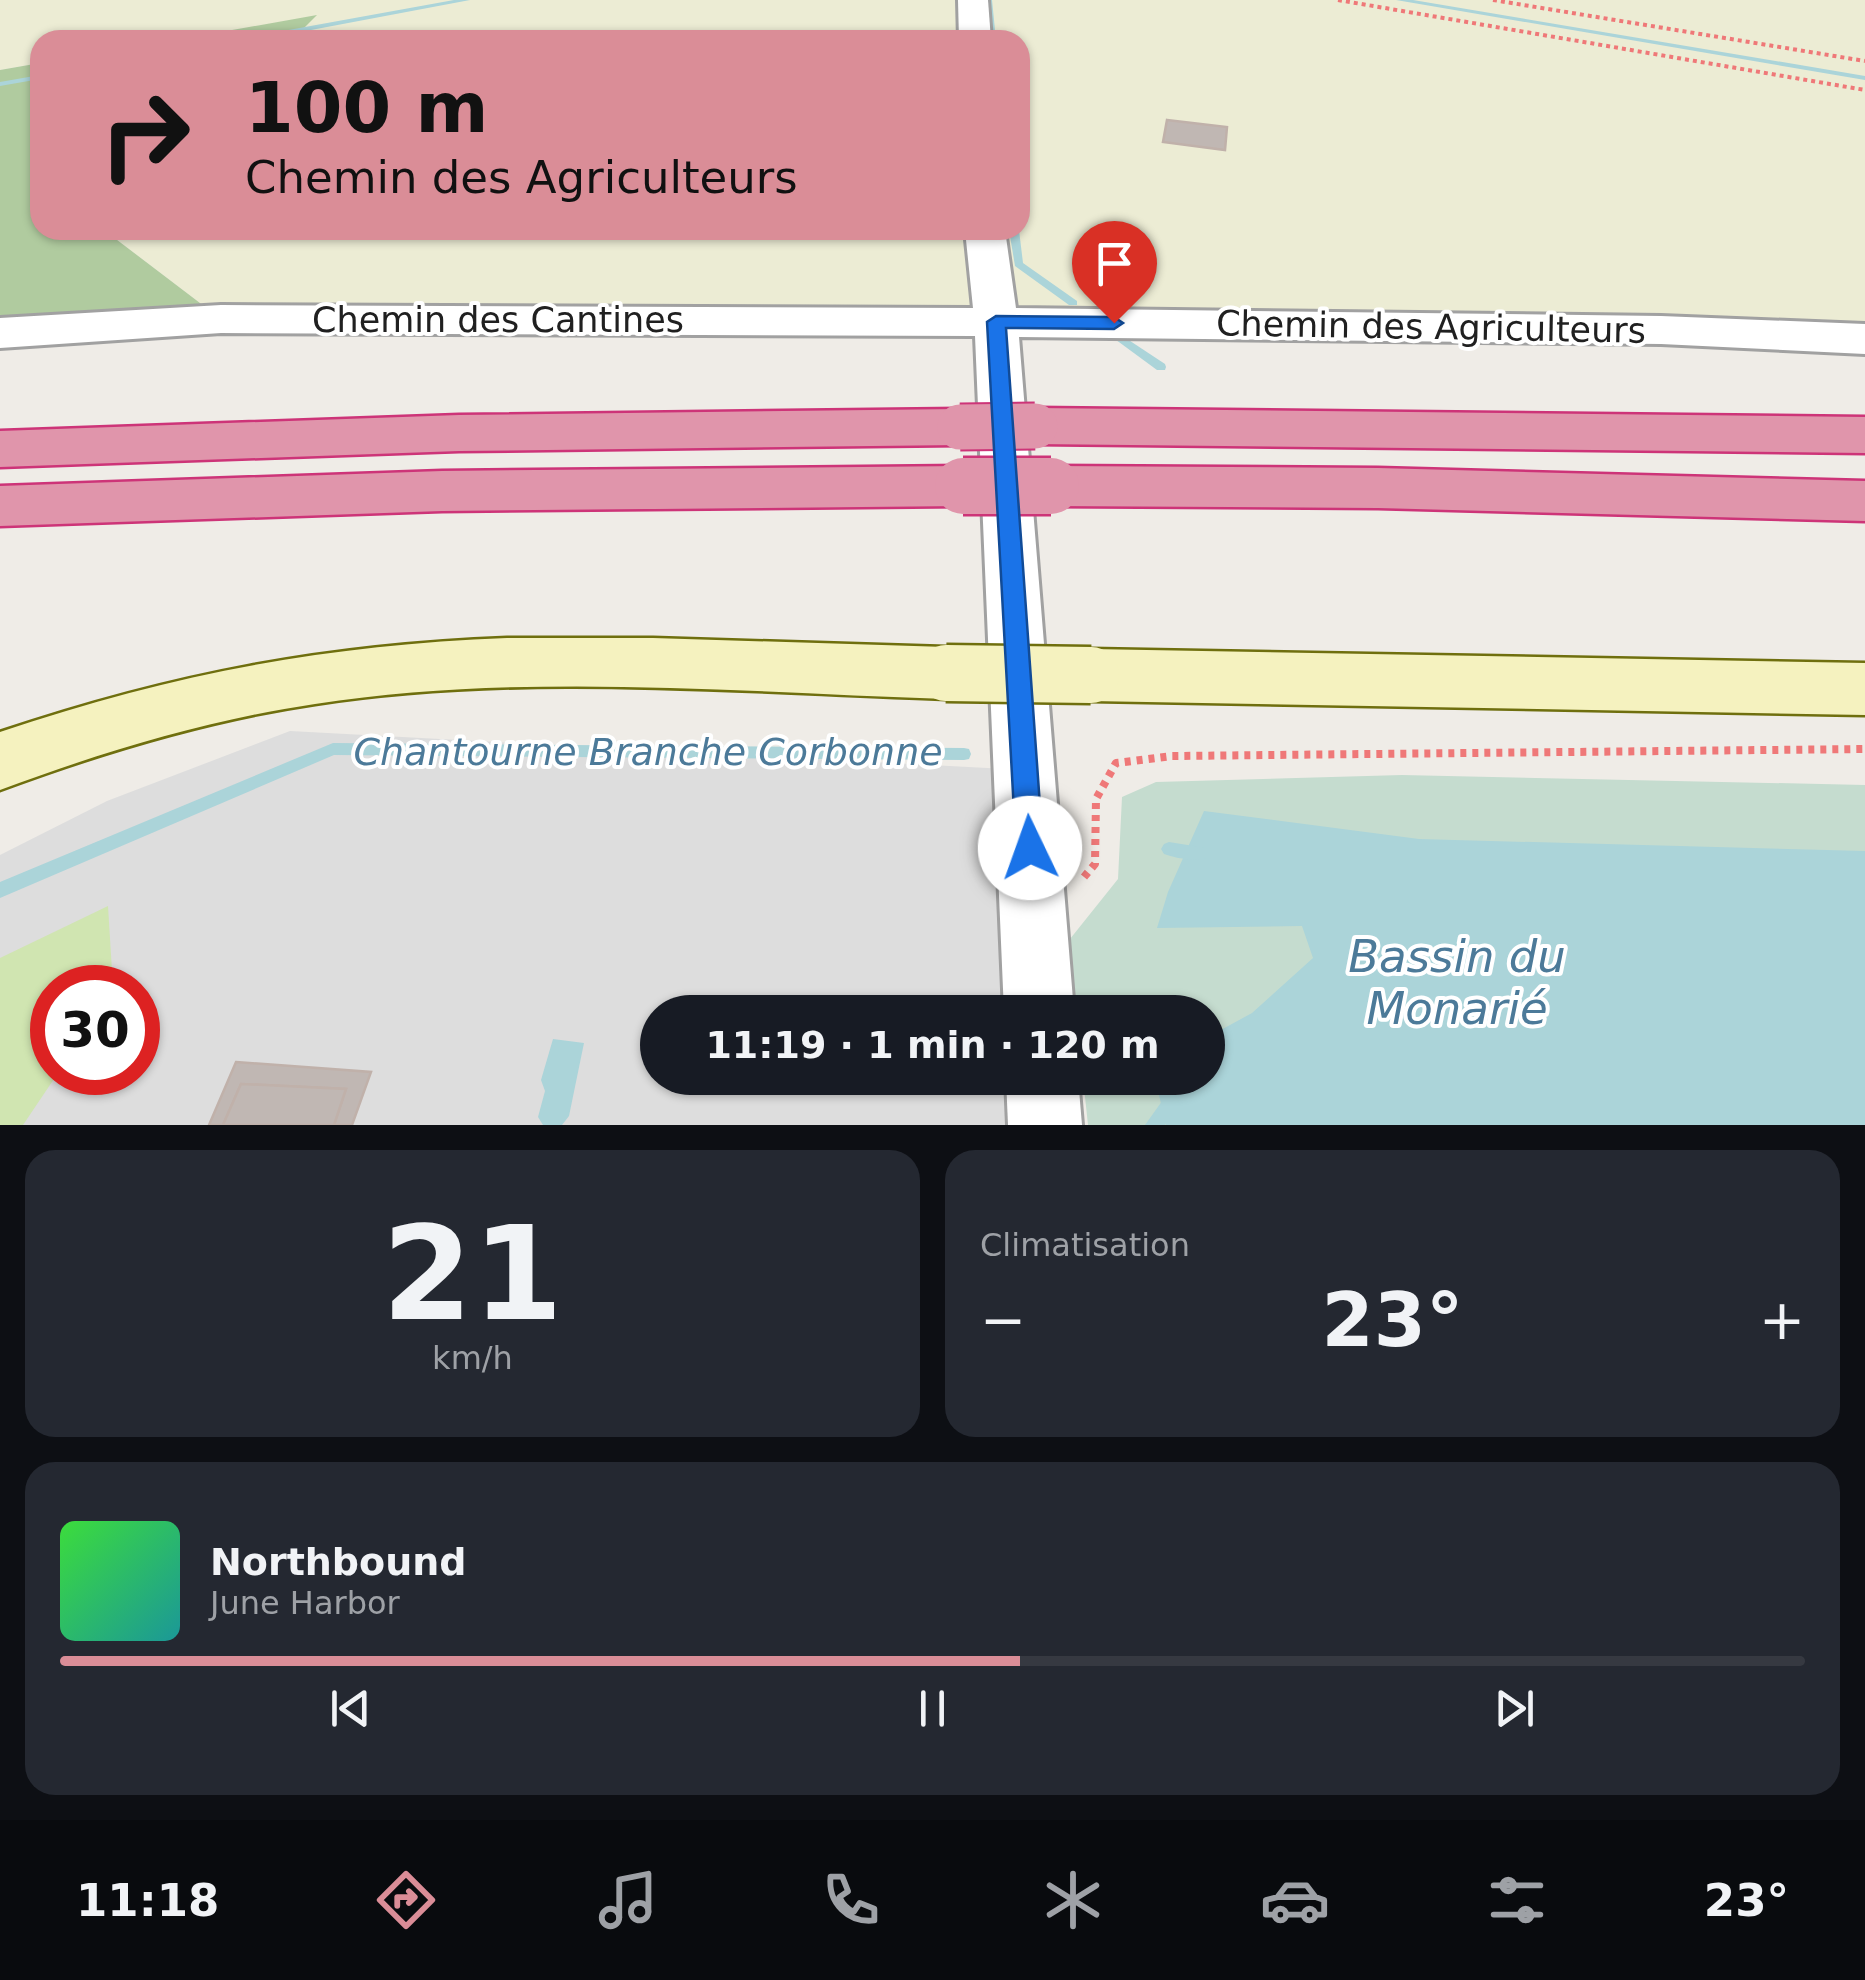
<!DOCTYPE html>
<html lang="fr">
<head>
<meta charset="utf-8">
<style>
	body { margin:0; font-family:"DejaVu Sans",sans-serif; background:#242831; color:#f1f3f6; height:100vh; display:flex; flex-direction:column; font-size:38px; white-space:nowrap }
	* { box-sizing:border-box; margin:0 }
	p { font-size:32px; color:#9ea1a6 }
	.icon { flex:none; width:55px; height:55px; fill:none; stroke:currentColor; stroke-width:2; stroke-linecap:round; stroke-linejoin:round }
	.map { position:relative; height:1125px; overflow:hidden }
	.details { display:flex; flex-direction:column; gap:25px; padding:25px; background:#0d0f14; flex:1 }
	.details>* { flex:none }
	.hud { position:absolute; left:30px; top:30px; width:1000px; height:210px; border-radius:30px; box-shadow:0 2px 8px #0004; background:#da8d97; color:#111; overflow:hidden }
	.speed { position:absolute; left:30px; top:965px; display:flex; gap:20px; font-size:50px; font-weight:700; text-align:center }
	.speed>* { display:grid; place-content:center; width:130px; height:130px; border-radius:50%; background:#171b24; box-shadow:0 2px 8px #0004; line-height:1 }
	.speed .limit { border:15px solid #d22; background:#fff; color:#111 }
	.pin { position:absolute; display:grid; place-items:center; width:85px; height:85px; color:#fff; margin:-102px -42px; border-radius:50% 50% 50% 0; rotate:-45deg; box-shadow:0 0 10px #0007 }
	.pin .icon { rotate:45deg }
	.me { position:absolute; width:110px; margin:-55px; rotate:357deg; stroke-linejoin:round; filter:drop-shadow(0 0 8px #0008) }
	.turn { display:flex; align-items:center; gap:35px; height:210px; padding:0 50px; font-size:45px }
	.turn .icon { width:130px; height:130px; stroke-width:2.5 }
	.turn b { display:block; font-size:70px; line-height:85px }
	.big { font-size:75px; font-weight:800; line-height:1.1 }
	.details .card { flex:1; display:flex; flex-direction:column; justify-content:center; gap:15px; min-width:0; padding:0 35px; border-radius:30px; background:#242831 }
	.details .dial { align-items:center; gap:0 }
	.dial b { font-size:130px; line-height:1 }
	.song { display:flex; align-items:center; gap:30px }
	.cover { width:120px; height:120px; border-radius:15px; background:linear-gradient(135deg,hsl(120 70% 55%),hsl(180 70% 35%)) }
	.played { height:10px; border-radius:5px; background:linear-gradient(90deg,#da8d97 55%,#363941 55%) }
	.keys { display:flex; justify-content:space-around; direction:ltr }
	.heat { display:flex; justify-content:space-between; align-items:center; font-size:55px; direction:ltr }
	.details .tiles { flex:1; display:grid; gap:25px; grid-template-columns:1fr 1fr }
	.card:last-child { grid-column:span 2 }
	.trip { position:absolute; left:640px; top:995px; width:585px; height:100px; border-radius:50px; background:#171b24; box-shadow:0 2px 8px #0004; font-weight:800; line-height:100px; text-align:center }
	.tab-bar { display:flex; height:160px; justify-content:space-around; align-items:center; background:#090b0e; color:#9ea1a6 }
	.tab-bar .icon { width:70px; height:70px }
	.tab-bar .current { color:#da8d97 }
	.tab-bar b { font-size:45px; color:#f1f3f6 }
	.map>svg:first-child { display:block }
	.residential { fill:#ddd; fill-rule:evenodd }
	.farmland { fill:#ececd4 }
	.grass { fill:#d0e5b1 }
	.forest { fill:#b0cb9f }
	.wetland { fill:#c5dccf }
	.water { fill:#abd4d9 }
	.lines { fill:none; stroke-linecap:round; stroke-linejoin:round }
	.stream { fill:#abd4d9; fill-rule:evenodd }
	.building { fill:#c0b7b3; stroke:#c0b1aa; stroke-width:2.5 }
	.street-casing { stroke:#a1a1a1; stroke-width:6 }
	.secondary-casing { stroke:#6f6f0e; stroke-width:5 }
	.highway-casing { stroke:#cd3478; stroke-width:5 }
	.path-far1 { stroke:#ef7878; stroke-width:4; stroke-dasharray:4 4; stroke-linecap:butt }
	.path { stroke:#ef7878; stroke-width:8; stroke-dasharray:6 6; stroke-linecap:butt }
	.street { fill:#fff; fill-rule:evenodd }
	.secondary { fill:#f5f2bf; fill-rule:evenodd }
	.highway { fill:#e095ab; fill-rule:evenodd }
	.secondary-bridge-casing { stroke:#6f6f0e; stroke-width:61; stroke-linecap:butt }
	.highway-bridge-far1-casing { stroke:#cd3478; stroke-width:49; stroke-linecap:butt }
	.highway-bridge-casing { stroke:#cd3478; stroke-width:61; stroke-linecap:butt }
	.secondary-bridge { stroke:#f5f2bf; stroke-width:56 }
	.highway-bridge-far1 { stroke:#e095ab; stroke-width:45 }
	.highway-bridge { stroke:#e095ab; stroke-width:56 }
	.route { fill:#1a73e8; stroke:#114b97; stroke-width:2.5 }
	.labels { text-anchor:middle; stroke-width:8; stroke-linejoin:round; paint-order:stroke }
	.street-label { font-size:35px; fill:#202020; stroke:#fff }
	.water-label { font-size:38px; font-style:italic; fill:#4c7a99; stroke:#fff }
	.near-water-label { font-size:45px; font-style:italic; fill:#4c7a99; stroke:#fff }
</style>
</head>
<body>
<div class="map">
<svg width="1865" height="1125" viewBox="0 0 1865 1125">
	<rect width="100%" height="100%" fill="#efece7"/>
	<path class="residential" d="M290,731L1006,769L1021,1012H658V1078H1025L1027,1125H0V855L107,801ZM52,988H138V1072H52Z"/>
	<polygon class="farmland" points="0,0 1865,0 1865,339 221,319 104,230 1020,230 1020,40 292,40 315,16 176,40 40,40 40,63 0,70"/>
	<polygon class="grass" points="108,906 113,987 52,988 52,1072 58,1073 23,1125 0,1125 0,958"/>
	<g class="forest">
		<polygon points="317,15 292,40 176,40"/>
		<polygon points="40,63 40,230 104,230 221,319 0,333 0,70"/>
	</g>
	<polygon class="wetland" points="1402,775 1865,785 1865,1125 1088,1125 1083,1078 1208,1078 1208,1012 1074,1012 1066,944 1118,879 1122,797 1156,782"/>
	<g class="water">
		<polygon points="1204,811 1419,839 1865,851 1865,1125 1166,1125 1155,1078 1208,1078 1208,1037 1252,1013 1313,958 1302,926 1157,928 1168,892"/>
		<polygon points="553,1039 584,1043 569,1116 562,1125 543,1125 538,1117 545,1091 541,1080"/>
	</g>
	<g class="lines">
		<g class="stream">
			<polygon points="454,0 470,0 258,40 241,40 245,38"/>
			<polygon points="984,0 992,0 996,40 988,40"/>
			<polygon points="1396,0 1413,0 1865,76 1865,80"/>
			<polygon points="40,75 40,79 0,86 0,82"/>
			<polygon points="1009,230 1019,230 1023,263 1077,301 1077,305 1069,305 1015,266"/>
			<polygon points="1112,329 1165,364 1166,367 1165,370 1157,370 1108,334 1107,332"/>
			<polygon points="333,743 964,748 969,749 971,754 969,759 964,760 334,755 0,898 0,882"/>
			<path d="M1169,842L1206,848L1209,853L1206,858C1195,862 1175,858 1164,854L1161,849L1164,844Z"/>
			<polygon points="1171,1094 1177,1097 1180,1103 1165,1125 1145,1125 1165,1097"/>
		</g>
	</g>
	<g class="building">
		<polygon points="1167,120 1227,127 1225,150 1163,142"/>
		<polygon points="236,1062 371,1072 352,1125 334,1125 346,1089 241,1084 223,1125 209,1125"/>
		<polygon points="241,1084 346,1089 334,1125 223,1125"/>
	</g>
	<g class="lines">
		<g class="street-casing">
			<g id="street">
				<polygon points="958,0 988,0 991,40 959,40"/>
				<polygon points="965,230 1005,230 1016,308 1661,316 1865,324 1865,354 1661,344 1019,337 1074,1012 1004,1012 975,336 221,333 0,348 0,318 221,305 973,308"/>
				<polygon points="1006,1078 1078,1078 1082,1125 1008,1125"/>
			</g>
		</g>
		<g class="secondary-casing">
			<g id="secondary">
				<path d="M507,638H653L946,647L967,655L976,673L967,691L946,699C737,692 523,672 315,704C207,720 102,752 0,790V732C172,674 325,645 507,638Z"/>
				<polygon points="1091,649 1865,663 1865,715 1091,701 1070,693 1061,675 1070,657"/>
			</g>
		</g>
		<g class="highway-casing">
			<g id="highway">
				<polygon points="1035,408 1865,417 1865,453 1035,444 1017,439 1010,426 1017,413"/>
				<polygon points="960,409 978,414 985,427 978,440 960,445 459,451 0,467 0,431 459,415"/>
				<polygon points="963,466 981,472 989,486 981,500 963,506 442,511 0,526 0,486 442,471"/>
				<polygon points="1051,466 1378,468 1865,481 1865,521 1378,508 1051,506 1033,500 1025,486 1033,472"/>
			</g>
		</g>
		<g class="path-far1">
			<polyline points="1338,0 1865,90"/>
			<polyline points="1493,0 1865,61"/>
		</g>
		<polyline class="path" points="1084,877 1095,864 1096,799 1116,763 1172,756 1865,749"/>
		<use href="#street" class="street"/>
		<use href="#secondary" class="secondary"/>
		<use href="#highway" class="highway"/>
		<g class="secondary-bridge-casing">
			<polyline id="secondary-bridge" points="946,673 1091,675"/>
		</g>
		<g class="highway-bridge-far1-casing">
			<polyline id="highway-bridge-far1" points="960,427 1035,426"/>
		</g>
		<g class="highway-bridge-casing">
			<polyline id="highway-bridge" points="963,486 1051,486"/>
		</g>
		<use href="#secondary-bridge" class="secondary-bridge"/>
		<use href="#highway-bridge-far1" class="highway-bridge-far1"/>
		<use href="#highway-bridge" class="highway-bridge"/>
	</g>
	<polygon class="route" points="996,316 1114,317 1123,323 1114,329 1006,328 1043,848 1039,858 1030,862 1020,858 1016,848 987,322"/>
	<g class="labels">
		<g class="street-label">
			<text x="498" y="332">Chemin des Cantines</text>
			<text transform="translate(1431 327) rotate(1)" y="12">Chemin des Agriculteurs</text>
		</g>
		<g class="water-label">
			<text x="648" y="765">Chantourne Branche Corbonne</text>
		</g>
		<g class="near-water-label">
			<text x="1457" y="972">Bassin du<tspan x="1457" dy="52">Monarié</tspan></text>
		</g>
	</g>
</svg>
<div class="speed"><div class="limit">30</div></div>
<div class="pin" style="left:1114px;top:323px;background:#d93025"><svg class="icon" aria-label="arrive" viewBox="0 0 24 24"><path d="M6 21V4h12l-3 4 3 4H6"/></svg></div>
<svg class="me" style="left:1030px;top:848px" viewBox="-20 -20 40 40"><circle r="19" fill="#fff"/><path d="M0-13L10 11 0 6-10 11z" fill="#1a73e8"/></svg>
<div class="trip">11:19 · 1 min · 120 m</div>
<div class="hud">
<div class="turn"><svg class="icon" aria-label="right" viewBox="0 0 24 24"><path d="M7 20v-9h11M14 6l5 5-5 5"/></svg><div><b>100 m</b>Chemin des Agriculteurs</div></div>
</div>
</div>
<section class="details">
<div class="tiles">
<div class="card dial"><b>21</b><p>km/h</p></div>
<div class="card"><p>Climatisation</p>
<div class="heat"><a>−</a><b class="big">23°</b><a>+</a></div>
</div>
<div class="card">
<div class="song"><i class="cover"></i><div><b>Northbound</b><p>June Harbor</p></div></div>
<div class="played"></div>
<div class="keys"><svg class="icon" aria-label="previous" viewBox="0 0 24 24"><path d="M18 5L8 12l10 7zM5 5v14"/></svg><svg class="icon" aria-label="pause" viewBox="0 0 24 24"><path d="M8 5v14M16 5v14"/></svg><svg class="icon" aria-label="next" viewBox="0 0 24 24"><path d="M6 5l10 7-10 7zM19 5v14"/></svg></div>
</div>
</div>
</section>
<nav class="tab-bar">
<b>11:18</b>
<svg class="icon current" aria-label="directions" viewBox="0 0 24 24"><path d="M12 3l9 9-9 9-9-9zM9 14v-3h6M13 9l2 2-2 2"/></svg>
<svg class="icon" aria-label="music" viewBox="0 0 24 24"><path d="M9 18V5l10-2v13"/><circle cx="6" cy="18" r="3"/><circle cx="16" cy="16" r="3"/></svg>
<svg class="icon" aria-label="phone" viewBox="0 0 24 24"><path d="M5 4h4l2 5-3 2q2 4 5 5l2-3 5 2v4C11 20 4 13 5 4z"/></svg>
<svg class="icon" aria-label="climate" viewBox="0 0 24 24"><path d="M12 3v18M4 7l16 10M4 17L20 7"/></svg>
<svg class="icon" aria-label="car" viewBox="0 0 24 24"><path d="M5 17H2v-5l4-1 3-4h7l3 4 3 1v5h-3M9 17h6M6 11h13"/><circle cx="7" cy="17" r="2"/><circle cx="17" cy="17" r="2"/></svg>
<svg class="icon" aria-label="filters" viewBox="0 0 24 24"><path d="M4 7h16M4 17h16"/><circle cx="9" cy="7" r="2"/><circle cx="15" cy="17" r="2"/></svg>
<b>23°</b>
</nav>
</body>
</html>
